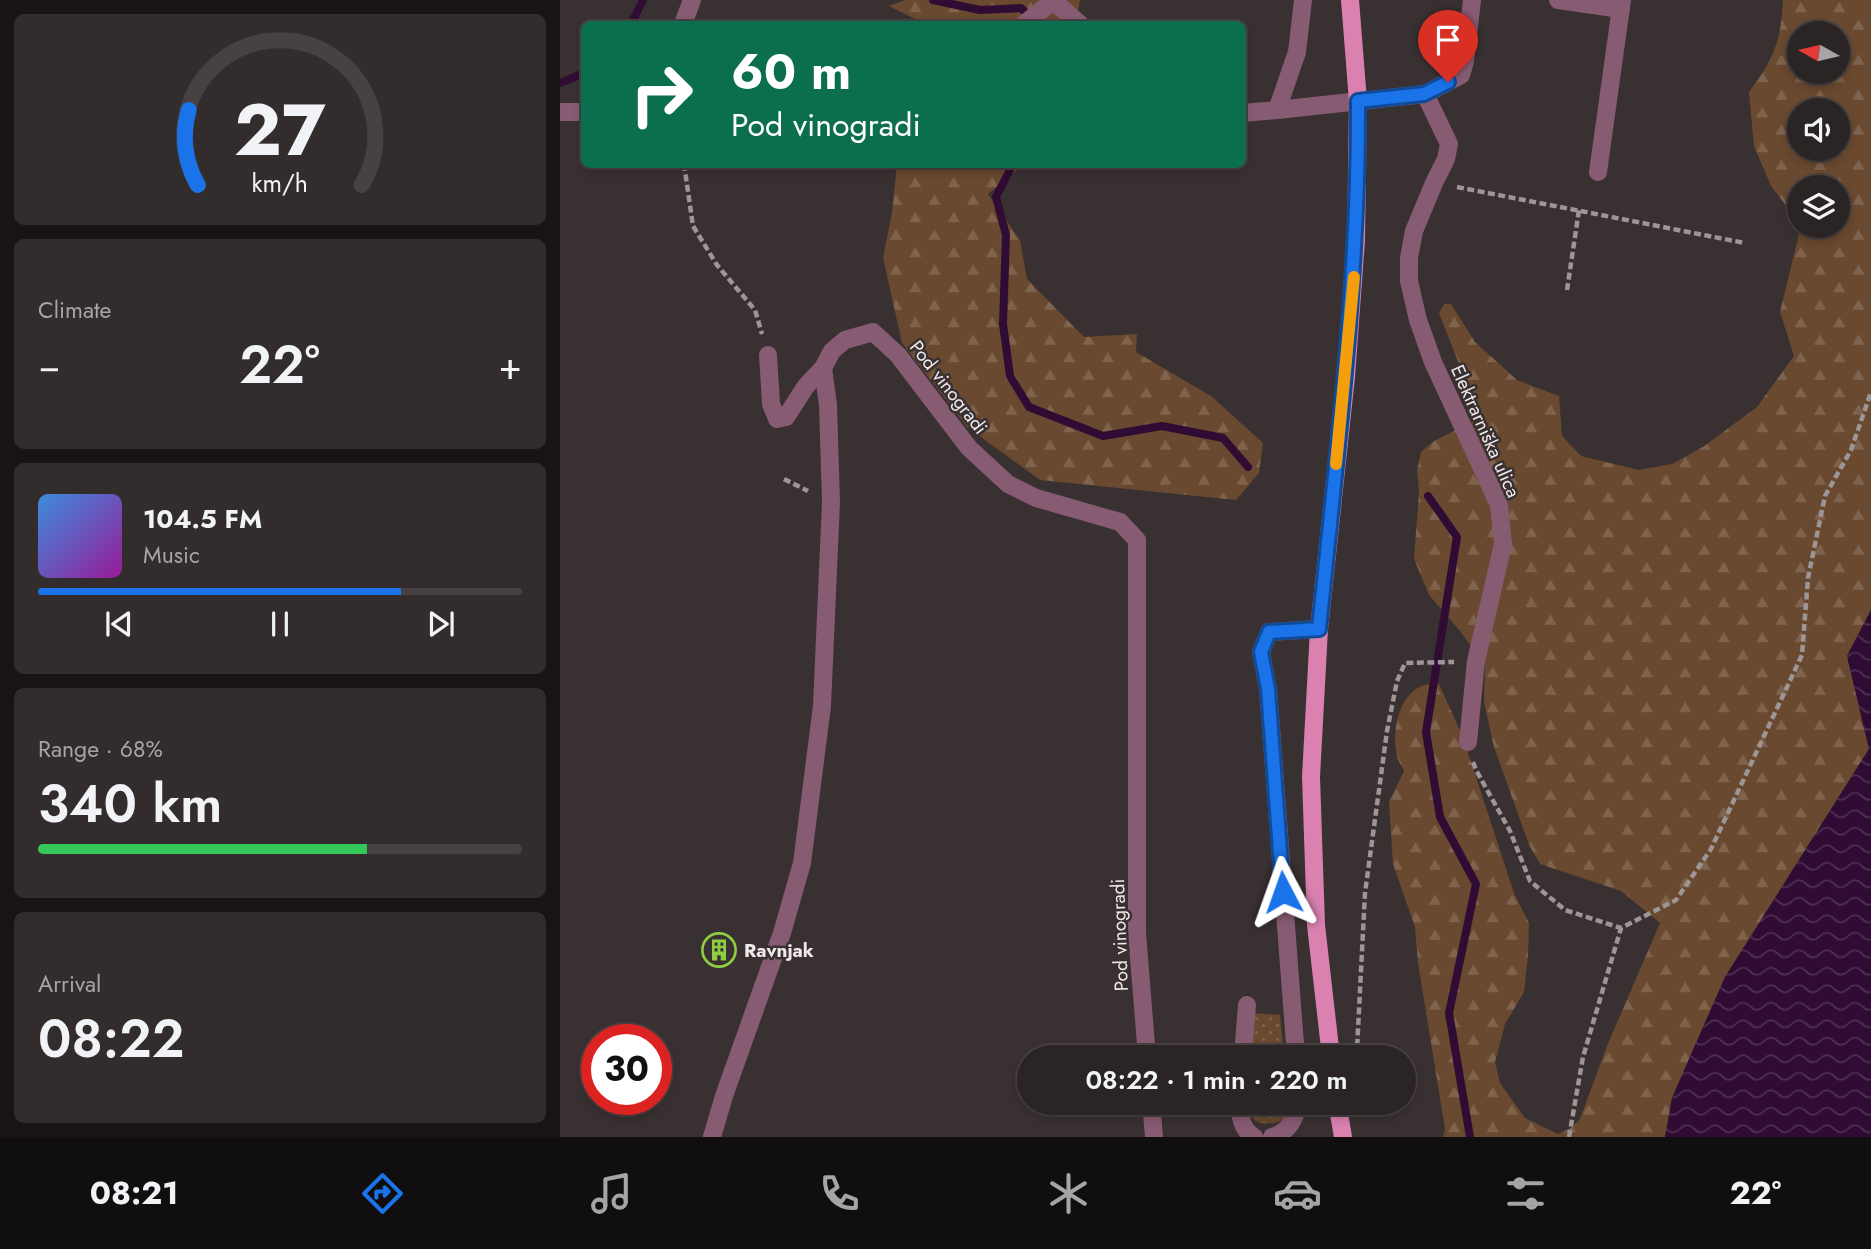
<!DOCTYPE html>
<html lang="en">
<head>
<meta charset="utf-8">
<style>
	body { margin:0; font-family:Jost,sans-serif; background:#332c2d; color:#f1f3f6; height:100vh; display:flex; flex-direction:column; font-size:26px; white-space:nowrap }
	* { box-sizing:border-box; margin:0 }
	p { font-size:23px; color:#a6a4a7 }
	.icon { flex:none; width:38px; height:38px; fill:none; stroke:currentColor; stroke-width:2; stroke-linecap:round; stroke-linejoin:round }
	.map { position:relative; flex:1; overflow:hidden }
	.sheet { display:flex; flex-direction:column; gap:14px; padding:14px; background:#181414; width:560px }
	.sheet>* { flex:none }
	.banner { position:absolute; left:21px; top:21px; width:665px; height:147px; border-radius:10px; box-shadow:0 4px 10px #0003,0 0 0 2px #474142; background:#0b6e4f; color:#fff; overflow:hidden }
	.needle { width:46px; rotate:278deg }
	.fabs { position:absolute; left:1227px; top:21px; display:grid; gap:14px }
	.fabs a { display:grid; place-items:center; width:63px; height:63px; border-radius:50%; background:#2b2425; box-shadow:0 4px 10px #0003,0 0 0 2px #474142; font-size:35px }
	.speed { position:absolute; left:21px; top:1024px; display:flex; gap:14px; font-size:35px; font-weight:700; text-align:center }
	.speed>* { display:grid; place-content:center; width:91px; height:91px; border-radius:50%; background:#2b2425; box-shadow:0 4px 10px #0003,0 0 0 2px #474142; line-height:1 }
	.speed .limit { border:10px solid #d22; background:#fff; color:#111 }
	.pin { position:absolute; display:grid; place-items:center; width:60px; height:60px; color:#fff; margin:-72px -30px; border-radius:50% 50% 50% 0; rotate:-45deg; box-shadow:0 0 7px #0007 }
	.pin .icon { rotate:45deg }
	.me { position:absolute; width:77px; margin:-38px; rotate:356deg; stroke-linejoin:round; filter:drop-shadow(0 0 5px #0008) }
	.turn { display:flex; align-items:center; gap:24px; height:147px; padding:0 35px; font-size:32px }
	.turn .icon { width:91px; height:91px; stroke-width:2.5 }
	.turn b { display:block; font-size:49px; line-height:60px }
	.big { font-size:52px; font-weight:600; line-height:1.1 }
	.sheet .card { flex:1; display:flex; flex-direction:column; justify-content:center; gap:10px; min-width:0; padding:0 24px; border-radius:10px; background:#332c2d }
	.sheet .dial { align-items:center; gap:0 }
	.dial svg { height:182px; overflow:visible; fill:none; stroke:#474142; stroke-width:7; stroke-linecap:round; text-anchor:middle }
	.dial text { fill:#f1f3f6; stroke:none }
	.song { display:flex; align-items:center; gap:21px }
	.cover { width:84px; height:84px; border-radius:10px; background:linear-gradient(135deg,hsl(210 70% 55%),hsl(300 70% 35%)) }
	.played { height:7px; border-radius:4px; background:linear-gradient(90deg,#1a73e8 75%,#474142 75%) }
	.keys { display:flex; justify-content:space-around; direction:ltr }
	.heat { display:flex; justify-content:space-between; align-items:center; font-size:38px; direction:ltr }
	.charge { height:10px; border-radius:5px; background:linear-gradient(90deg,#34c759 68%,#474142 0) }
	.trip { position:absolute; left:457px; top:1045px; width:399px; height:70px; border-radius:35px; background:#2b2425; box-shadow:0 4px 10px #0003,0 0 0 2px #474142; font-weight:600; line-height:70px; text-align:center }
	.tab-bar { display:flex; height:112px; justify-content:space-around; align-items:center; background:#110e0f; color:#a6a4a7 }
	.tab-bar .icon { width:49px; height:49px }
	.tab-bar .current { color:#1a73e8 }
	.tab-bar b { font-size:32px; color:#f1f3f6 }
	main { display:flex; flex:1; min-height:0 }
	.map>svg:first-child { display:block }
	.grass { fill:url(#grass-dots) }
	.forest { fill:url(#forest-firs); fill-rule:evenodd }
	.water { fill:url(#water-waves) }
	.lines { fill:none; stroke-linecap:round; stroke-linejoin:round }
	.stream { stroke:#300b34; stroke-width:8 }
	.path { stroke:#9d9696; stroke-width:4.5; stroke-dasharray:7 3.5; stroke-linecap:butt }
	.minor { stroke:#875b72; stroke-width:18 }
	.major { stroke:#da81b0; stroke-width:18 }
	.route-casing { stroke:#114b97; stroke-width:18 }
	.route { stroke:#1a73e8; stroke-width:12 }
	.slow { stroke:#f59e0b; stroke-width:12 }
	.labels { text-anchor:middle; stroke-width:5; stroke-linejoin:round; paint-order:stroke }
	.street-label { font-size:19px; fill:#efe9e9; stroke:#393031 }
	.poi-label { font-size:19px; font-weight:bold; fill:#efe9e9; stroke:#393031; text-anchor:start }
</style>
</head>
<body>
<main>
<section class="sheet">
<div class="card dial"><svg viewBox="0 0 100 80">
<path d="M14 69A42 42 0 1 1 86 69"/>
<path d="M14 69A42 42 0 0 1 10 36" stroke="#1a73e8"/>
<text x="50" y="56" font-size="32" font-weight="700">27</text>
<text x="50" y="72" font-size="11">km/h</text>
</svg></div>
<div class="card"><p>Climate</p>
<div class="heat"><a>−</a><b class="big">22°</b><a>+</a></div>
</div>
<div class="card">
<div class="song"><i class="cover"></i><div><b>104.5 FM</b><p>Music</p></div></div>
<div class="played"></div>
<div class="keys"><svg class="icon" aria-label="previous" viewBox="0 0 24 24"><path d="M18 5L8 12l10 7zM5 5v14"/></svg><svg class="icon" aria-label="pause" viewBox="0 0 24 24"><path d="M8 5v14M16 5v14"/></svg><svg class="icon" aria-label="next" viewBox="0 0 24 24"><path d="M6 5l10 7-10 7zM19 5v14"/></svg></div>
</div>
<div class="card"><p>Range · 68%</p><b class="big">340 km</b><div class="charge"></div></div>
<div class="card"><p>Arrival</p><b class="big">08:22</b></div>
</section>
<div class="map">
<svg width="1311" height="1137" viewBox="0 0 1311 1137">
	<defs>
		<pattern id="grass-dots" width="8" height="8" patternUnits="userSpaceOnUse" patternTransform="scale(1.75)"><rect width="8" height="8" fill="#69492f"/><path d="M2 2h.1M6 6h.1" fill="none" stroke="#7f634d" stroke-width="1.8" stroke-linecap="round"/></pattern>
		<pattern id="forest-firs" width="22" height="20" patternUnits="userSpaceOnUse" patternTransform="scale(1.75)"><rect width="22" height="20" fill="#69492f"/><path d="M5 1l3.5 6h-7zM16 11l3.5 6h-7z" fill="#7f634d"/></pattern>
		<pattern id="water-waves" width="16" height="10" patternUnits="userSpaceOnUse" patternTransform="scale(1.75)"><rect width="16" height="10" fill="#300b34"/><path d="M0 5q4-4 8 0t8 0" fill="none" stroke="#4e2f51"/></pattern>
	</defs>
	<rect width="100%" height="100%" fill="#393031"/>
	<g class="grass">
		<polygon points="692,1013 720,1015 724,1057 690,1057"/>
		<path d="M688,1103H727L723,1120C705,1127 688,1125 688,1103Z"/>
	</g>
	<g class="forest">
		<polygon points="345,0 520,0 516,24 365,24 329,6"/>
		<path d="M1223,0H1311V610L1287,656L1309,749L1165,977L1112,1098L1105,1137H883L885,1129L858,963L855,927L833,864L829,802L844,771C842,766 838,761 837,756C830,727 842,679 879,684L902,735L954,893L969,923L968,956L964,992L945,1024L935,1062L940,1083L965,1118L998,1134L1011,1128L1020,1119L1047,1046L1100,923L1061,891L980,864L969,845L934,747L924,702L925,665L900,631L869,595L854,559L859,491L857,470L861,452L874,441L916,420L910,392L879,313L884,304H891L915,342L957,380L999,396L1002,436L1021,456L1079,470L1112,464L1143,447L1197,407L1234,356L1220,312L1241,226H1278V187H1239V223L1211,186L1194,146L1189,92C1214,59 1221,41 1223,0ZM1239,33H1278V72H1239ZM1239,110H1278V149H1239Z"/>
		<polygon points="337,165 463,165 428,194 460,240 467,279 524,337 577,334 576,352 651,396 703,443 699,473 676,500 480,480 407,427 342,343 323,258 332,212"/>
	</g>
	<polygon class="water" points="1311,610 1311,1137 1105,1137 1112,1098 1165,977 1309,749 1287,656"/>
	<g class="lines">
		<g class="stream">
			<polyline points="373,0 420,10 461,8 472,19"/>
			<polyline points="71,24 83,0"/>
			<polyline points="0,83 24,73"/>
			<polyline points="453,164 436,197 446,235 443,324 450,376 469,407 543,436 602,426 663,438 688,467"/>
			<polyline points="868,496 897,537 866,732 880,817 916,884 889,1013 910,1137"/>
		</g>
		<g class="path">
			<polyline points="124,164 133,226 157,265 195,310 202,334"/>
			<polyline points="897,187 1185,243"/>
			<polyline points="1007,290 1019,210"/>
			<polyline points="224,479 248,491"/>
			<polyline points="913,762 916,770 950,831 970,881 1005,910 1061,928 1116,900 1151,849 1242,655 1248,578 1265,496 1291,450 1311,392"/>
			<polyline points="790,1051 797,1049 805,893 827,731 837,681 845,663 894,662"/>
			<polyline points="1009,1137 1023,1057 1061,928"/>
		</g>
		<g class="minor">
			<polyline points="492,0 520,24"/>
			<polyline points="743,0 737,52 717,110 865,94 901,75 905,61 912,0"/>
			<polyline points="998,0 1061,9"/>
			<polyline points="123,24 132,0"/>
			<polyline points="464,24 493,1"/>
			<polyline points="865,94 889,144 886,159 874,183 854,231 849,258 849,281 858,320 873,362 939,505 943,544 916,661 908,742"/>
			<polyline points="0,112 24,112"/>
			<polyline points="682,113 717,110"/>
			<polyline points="1038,172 1062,0"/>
			<polyline points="208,355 211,404 217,419 226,417 246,386 263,368 272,351 285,340 313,332 338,355 409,448 448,484 476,498 560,522 577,540 577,933 587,1057"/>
			<polyline points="683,1057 687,1005"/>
			<polyline points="736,1057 708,689 701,652 709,632 759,629"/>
			<polyline points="591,1102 594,1137"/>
			<path d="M680,1102C679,1115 682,1130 694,1137"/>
			<polyline points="152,1137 164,1096 222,933 242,863 262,706 271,502 268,405 263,368"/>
			<path d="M712,1137C729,1132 735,1119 739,1102"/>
		</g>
		<g class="major">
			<polyline points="771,1057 756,925 751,777 759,629 786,377 796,240 798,101 790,0"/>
			<polyline points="777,1102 783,1137"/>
		</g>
	</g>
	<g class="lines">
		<g class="route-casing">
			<path id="route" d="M723,892L708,689L701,652L709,632L759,629C777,453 799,278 798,101L864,94L888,82"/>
		</g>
		<use href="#route" class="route"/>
		<polyline class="slow" points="776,464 794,277"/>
	</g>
	<defs>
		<g id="building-ring" transform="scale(1.75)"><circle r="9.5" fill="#393031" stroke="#8ece43" stroke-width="1.5"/><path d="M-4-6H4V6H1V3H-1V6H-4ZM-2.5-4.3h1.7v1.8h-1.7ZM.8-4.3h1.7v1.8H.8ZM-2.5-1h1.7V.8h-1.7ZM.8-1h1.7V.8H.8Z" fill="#8ece43"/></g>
	</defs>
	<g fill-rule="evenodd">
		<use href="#building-ring" x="159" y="950"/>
	</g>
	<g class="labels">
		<g class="street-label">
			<text transform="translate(389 387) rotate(52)" y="7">Pod vinogradi</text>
			<text transform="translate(926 431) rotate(66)" y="7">Elektrarniška ulica</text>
			<text transform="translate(559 935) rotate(-92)" y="7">Pod vinogradi</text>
		</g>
		<g class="poi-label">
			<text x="184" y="957">Ravnjak</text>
		</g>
	</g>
</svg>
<div class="fabs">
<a><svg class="needle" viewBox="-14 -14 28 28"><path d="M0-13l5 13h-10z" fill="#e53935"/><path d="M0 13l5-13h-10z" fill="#a6a4a7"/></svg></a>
<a><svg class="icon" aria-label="sound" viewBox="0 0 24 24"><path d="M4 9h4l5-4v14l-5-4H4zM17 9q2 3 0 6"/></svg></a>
<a><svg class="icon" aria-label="layers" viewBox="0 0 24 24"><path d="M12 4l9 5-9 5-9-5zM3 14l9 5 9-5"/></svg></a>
</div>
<div class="speed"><div class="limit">30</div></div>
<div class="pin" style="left:888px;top:82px;background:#d93025"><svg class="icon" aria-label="arrive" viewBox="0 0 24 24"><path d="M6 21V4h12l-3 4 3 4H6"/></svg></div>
<svg class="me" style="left:723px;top:892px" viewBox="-20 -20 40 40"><path d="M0-17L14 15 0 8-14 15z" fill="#1a73e8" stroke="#fff" stroke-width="4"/></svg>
<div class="trip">08:22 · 1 min · 220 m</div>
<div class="banner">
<div class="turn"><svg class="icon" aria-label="right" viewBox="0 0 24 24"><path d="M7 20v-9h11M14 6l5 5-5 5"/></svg><div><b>60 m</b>Pod vinogradi</div></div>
</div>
</div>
</main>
<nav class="tab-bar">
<b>08:21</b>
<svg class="icon current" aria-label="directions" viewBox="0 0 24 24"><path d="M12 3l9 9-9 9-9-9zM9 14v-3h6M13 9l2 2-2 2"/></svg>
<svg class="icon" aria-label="music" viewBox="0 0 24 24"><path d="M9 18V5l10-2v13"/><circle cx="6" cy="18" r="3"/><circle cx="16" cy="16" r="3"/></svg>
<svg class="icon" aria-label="phone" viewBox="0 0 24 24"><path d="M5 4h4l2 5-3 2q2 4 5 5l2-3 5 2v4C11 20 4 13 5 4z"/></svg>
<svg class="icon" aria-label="climate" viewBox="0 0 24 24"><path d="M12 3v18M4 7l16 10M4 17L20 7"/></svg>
<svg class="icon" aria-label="car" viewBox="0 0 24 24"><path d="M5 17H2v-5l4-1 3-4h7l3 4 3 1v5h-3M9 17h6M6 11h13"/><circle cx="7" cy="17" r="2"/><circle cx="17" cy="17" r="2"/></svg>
<svg class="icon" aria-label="filters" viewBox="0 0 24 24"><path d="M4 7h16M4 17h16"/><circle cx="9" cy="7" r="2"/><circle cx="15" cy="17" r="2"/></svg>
<b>22°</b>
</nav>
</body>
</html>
